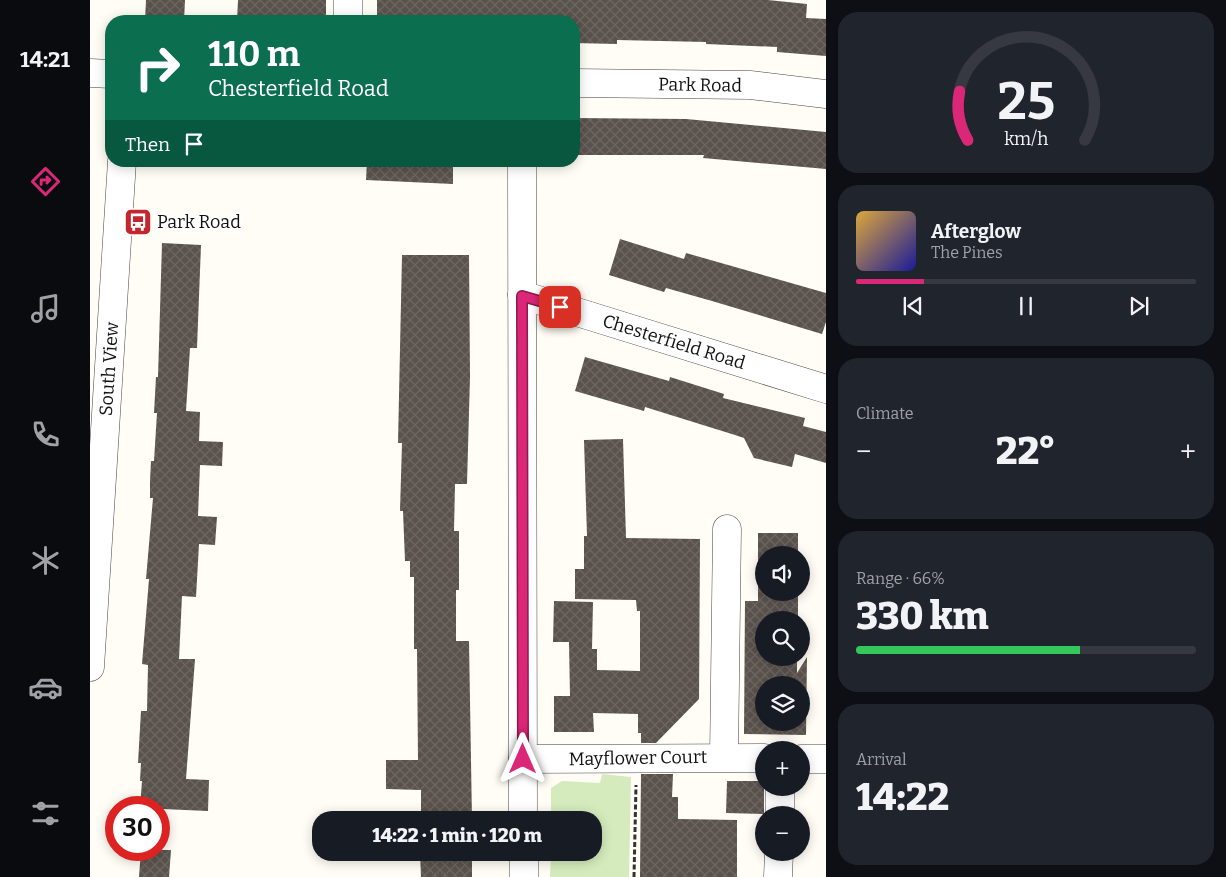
<!DOCTYPE html>
<html lang="en">
<head>
<meta charset="utf-8">
<style>
	body { margin:0; font-family:Bitter,serif; background:#20242c; color:#f1f3f6; height:100vh; display:flex; flex-direction:column; font-size:19px; white-space:nowrap }
	* { box-sizing:border-box; margin:0 }
	p { font-size:16px; color:#9ea1a6 }
	.icon { flex:none; width:28px; height:28px; fill:none; stroke:currentColor; stroke-width:2; stroke-linecap:round; stroke-linejoin:round }
	.map { position:relative; flex:1; overflow:hidden }
	.sheet { display:flex; flex-direction:column; gap:12px; padding:12px; background:#0d0f14; width:400px }
	.sheet>* { flex:none }
	.banner { position:absolute; left:15px; top:15px; width:475px; height:152px; border-radius:20px; box-shadow:0 2px 12px #0003; background:#0b6e4f; color:#fff; overflow:hidden }
	.fabs { position:absolute; left:665px; top:546px; display:grid; gap:10px }
	.fabs a { display:grid; place-items:center; width:55px; height:55px; border-radius:50%; background:#171b24; box-shadow:0 2px 12px #0003; font-size:25px }
	.speed { position:absolute; left:15px; top:796px; display:flex; gap:10px; font-size:25px; font-weight:700; text-align:center }
	.speed>* { display:grid; place-content:center; width:65px; height:65px; border-radius:50%; background:#171b24; box-shadow:0 2px 12px #0003; line-height:1 }
	.speed .limit { border:8px solid #d22; background:#fff; color:#111 }
	.pin { position:absolute; display:grid; place-items:center; width:42px; height:42px; color:#fff; margin:-21px; border-radius:10px; box-shadow:0 2px 8px #0006 }
	.me { position:absolute; width:55px; margin:-28px; rotate:0deg; stroke-linejoin:round; filter:drop-shadow(0 0 4px #0008) }
	.turn { display:flex; align-items:center; gap:18px; height:105px; padding:0 20px; font-size:22px }
	.turn .icon { width:65px; height:65px; stroke-width:2.5 }
	.turn b { display:block; font-size:35px; line-height:42px }
	.then { display:flex; align-items:center; height:48px; padding:0 20px; background:#0003; gap:10px; font-size:19px }
	.big { font-size:38px; font-weight:800; line-height:1.1 }
	.sheet .widget { flex:1; display:flex; flex-direction:column; justify-content:center; gap:8px; min-width:0; padding:0 18px; border-radius:20px; background:#20242c }
	.sheet .dial { align-items:center; gap:0 }
	.dial svg { height:130px; overflow:visible; fill:none; stroke:#363941; stroke-width:7; stroke-linecap:round; text-anchor:middle }
	.dial text { fill:#f1f3f6; stroke:none }
	.song { display:flex; align-items:center; gap:15px }
	.cover { width:60px; height:60px; border-radius:8px; background:linear-gradient(135deg,hsl(40 70% 55%),hsl(240 70% 35%)) }
	.played { height:5px; border-radius:2px; background:linear-gradient(90deg,#db2777 20%,#363941 20%) }
	.keys { display:flex; justify-content:space-around; direction:ltr }
	.heat { display:flex; justify-content:space-between; align-items:center; font-size:28px; direction:ltr }
	.charge { height:8px; border-radius:4px; background:linear-gradient(90deg,#34c759 66%,#363941 0) }
	.trip { position:absolute; left:222px; top:811px; width:290px; height:50px; border-radius:20px; background:#171b24; box-shadow:0 2px 12px #0003; font-weight:800; line-height:50px; text-align:center }
	main { display:flex; flex:1; min-height:0 }
	.menu { display:flex; flex-direction:column; width:90px; justify-content:space-around; align-items:center; background:#090b0e; color:#9ea1a6 }
	.menu .icon { width:35px; height:35px }
	.menu .on { color:#db2777 }
	.menu b { font-size:22px; color:#f1f3f6 }
	.map>svg:first-child { display:block }
	.grass { fill:#d5ebbd }
	.building { fill:url(#building-cross-hatch); fill-rule:evenodd }
	.lines { fill:none; stroke-linecap:round; stroke-linejoin:round }
	.minor-casing { stroke:#444; stroke-width:29 }
	.path { stroke:#333; stroke-width:3; stroke-dasharray:5 2.5; stroke-linecap:butt }
	.minor { stroke:#fff; stroke-width:28 }
	.route-casing { stroke:#8e194d; stroke-width:12 }
	.route { stroke:#db2777; stroke-width:9 }
	.labels { text-anchor:middle; stroke-width:5; stroke-linejoin:round; paint-order:stroke }
	.street-label { font-size:18px; fill:#111; stroke:#fff }
	.poi-label { font-size:18px; fill:#111; stroke:#fff; text-anchor:start }
</style>
</head>
<body>
<main>
<nav class="menu">
<b>14:21</b>
<svg class="icon on" aria-label="directions" viewBox="0 0 24 24"><path d="M12 3l9 9-9 9-9-9zM9 14v-3h6M13 9l2 2-2 2"/></svg>
<svg class="icon" aria-label="music" viewBox="0 0 24 24"><path d="M9 18V5l10-2v13"/><circle cx="6" cy="18" r="3"/><circle cx="16" cy="16" r="3"/></svg>
<svg class="icon" aria-label="phone" viewBox="0 0 24 24"><path d="M5 4h4l2 5-3 2q2 4 5 5l2-3 5 2v4C11 20 4 13 5 4z"/></svg>
<svg class="icon" aria-label="climate" viewBox="0 0 24 24"><path d="M12 3v18M4 7l16 10M4 17L20 7"/></svg>
<svg class="icon" aria-label="car" viewBox="0 0 24 24"><path d="M5 17H2v-5l4-1 3-4h7l3 4 3 1v5h-3M9 17h6M6 11h13"/><circle cx="7" cy="17" r="2"/><circle cx="17" cy="17" r="2"/></svg>
<svg class="icon" aria-label="filters" viewBox="0 0 24 24"><path d="M4 7h16M4 17h16"/><circle cx="9" cy="7" r="2"/><circle cx="15" cy="17" r="2"/></svg>
</nav>
<div class="map">
<svg width="736" height="877" viewBox="0 0 736 877">
	<defs>
		<pattern id="building-cross-hatch" width="8" height="8" patternUnits="userSpaceOnUse" patternTransform="scale(1.25)"><rect width="8" height="8" fill="#5a524d"/><path d="M0 0l8 8M0 8l8-8" fill="none" stroke="#6d6662"/></pattern>
	</defs>
	<rect width="100%" height="100%" fill="#fffdf5"/>
	<polygon class="grass" points="512,774 541,777 539,877 460,877 461,853 504,852 504,820 461,820 461,788 472,781 510,783"/>
	<g class="building">
		<polygon points="56,0 95,0 94,21 55,21"/>
		<polygon points="148,0 236,0 236,21 147,21"/>
		<polygon points="287,0 678,0 717,4 716,18 736,19 736,56 687,52 687,47 616,44 616,42 527,40 527,44 484,43 484,21 287,21"/>
		<polygon points="484,118 596,119 736,132 736,169 613,158 614,155 484,155"/>
		<polygon points="277,161 363,161 363,184 276,180"/>
		<polygon points="530,239 594,259 596,253 736,293 736,322 732,334 622,301 576,288 574,292 519,275"/>
		<polygon points="72,243 111,245 107,348 100,348 96,411 110,412 109,441 133,442 132,466 110,465 108,516 127,517 125,545 109,544 106,597 92,596 89,659 105,659 96,779 119,780 118,811 50,808 52,781 50,781 51,763 48,763 51,711 57,711 58,665 52,664 59,579 56,579 63,498 60,498 60,481 61,461 64,461 67,413 64,413 66,377 68,377"/>
		<polygon points="312,255 379,255 380,377 377,484 365,484 364,531 369,531 369,590 366,590 366,641 379,641 382,820 331,820 331,790 296,789 296,760 328,760 327,649 324,649 324,577 320,577 320,561 315,561 313,511 310,511 312,443 308,443"/>
		<polygon points="495,357 579,381 580,377 634,394 633,398 715,418 713,426 736,432 736,463 705,454 702,467 664,458 654,438 645,435 555,407 554,411 485,391"/>
		<polygon points="533,439 536,538 610,539 609,699 566,743 551,743 551,733 548,733 548,714 503,713 504,732 464,732 464,696 480,696 479,642 463,642 464,601 503,602 502,649 507,649 507,670 550,671 550,611 547,611 546,600 485,599 485,569 494,569 494,536 497,536 494,440"/>
		<path d="M668,533H708V555H674V592H708V620H674V658H707V673L717,657L716,735L654,734L655,601H668ZM674,685H711V722H674Z"/>
		<polygon points="551,774 583,774 582,797 588,797 588,819 647,820 647,877 550,877"/>
		<polygon points="637,781 674,781 674,814 636,813"/>
		<polygon points="51,850 81,850 79,877 49,877"/>
		<polygon points="330,852 382,852 382,877 331,877"/>
	</g>
	<g class="lines">
		<g class="minor-casing">
			<g id="minor">
				<polyline points="258,21 258,0"/>
				<polyline points="0,73 21,74"/>
				<polyline points="484,83 660,85 736,94"/>
				<polyline points="432,161 433,820"/>
				<polyline points="432,295 736,389"/>
				<polyline points="0,667 32,161"/>
				<polyline points="634,756 637,529"/>
				<polyline points="433,759 674,758"/>
				<polyline points="711,759 736,759"/>
				<polyline points="690,815 690,788"/>
				<polyline points="434,852 434,877"/>
				<polyline points="688,877 689,852"/>
			</g>
		</g>
		<polyline class="path" points="544,877 546,785"/>
		<use href="#minor" class="minor"/>
	</g>
	<g class="lines">
		<g class="route-casing">
			<polyline id="route" points="433,759 432,296 470,307"/>
		</g>
		<use href="#route" class="route"/>
	</g>
	<defs>
		<g id="bus-square" transform="scale(1.4375)"><rect x="-9" y="-9" width="18" height="18" rx="4" fill="#c4262e" stroke="#fff"/><path d="M-5-6H5V4H4V6H2V4H-2V6H-4V4H-5ZM-3.5-4V0h7V-4ZM-3.5 1.2v1.5H-2V1.2ZM2 1.2v1.5H3.5V1.2Z" fill="#fff"/></g>
	</defs>
	<g fill-rule="evenodd">
		<use href="#bus-square" x="48" y="222"/>
	</g>
	<g class="labels">
		<g class="street-label">
			<text transform="translate(610 85) rotate(1)" y="6">Park Road</text>
			<text transform="translate(584 342) rotate(17)" y="6">Chesterfield Road</text>
			<text transform="translate(19 369) rotate(-86)" y="6">South View</text>
			<text transform="translate(548 758) rotate(-1)" y="6">Mayflower Court</text>
		</g>
		<g class="poi-label">
			<text x="67" y="228">Park Road</text>
		</g>
	</g>
</svg>
<div class="fabs">
<a><svg class="icon" aria-label="sound" viewBox="0 0 24 24"><path d="M4 9h4l5-4v14l-5-4H4zM17 9q2 3 0 6"/></svg></a>
<a><svg class="icon" aria-label="search" viewBox="0 0 24 24"><circle cx="10" cy="10" r="6"/><path d="M15 15l6 6"/></svg></a>
<a><svg class="icon" aria-label="layers" viewBox="0 0 24 24"><path d="M12 4l9 5-9 5-9-5zM3 14l9 5 9-5"/></svg></a>
<a>+</a>
<a>−</a>
</div>
<div class="speed"><div class="limit">30</div></div>
<div class="pin" style="left:470px;top:307px;background:#d93025"><svg class="icon" aria-label="arrive" viewBox="0 0 24 24"><path d="M6 21V4h12l-3 4 3 4H6"/></svg></div>
<svg class="me" style="left:433px;top:759px" viewBox="-20 -20 40 40"><path d="M0-17L14 15 0 8-14 15z" fill="#db2777" stroke="#fff" stroke-width="4"/></svg>
<div class="trip">14:22 · 1 min · 120 m</div>
<div class="banner">
<div class="turn"><svg class="icon" aria-label="right" viewBox="0 0 24 24"><path d="M7 20v-9h11M14 6l5 5-5 5"/></svg><div><b>110 m</b>Chesterfield Road</div></div>
<div class="then">Then<svg class="icon" aria-label="arrive" viewBox="0 0 24 24"><path d="M6 21V4h12l-3 4 3 4H6"/></svg></div>
</div>
</div>
<section class="sheet">
<div class="widget dial"><svg viewBox="0 0 100 80">
<path d="M14 69A42 42 0 1 1 86 69"/>
<path d="M14 69A42 42 0 0 1 9 39" stroke="#db2777"/>
<text x="50" y="56" font-size="32" font-weight="700">25</text>
<text x="50" y="72" font-size="11">km/h</text>
</svg></div>
<div class="widget">
<div class="song"><i class="cover"></i><div><b>Afterglow</b><p>The Pines</p></div></div>
<div class="played"></div>
<div class="keys"><svg class="icon" aria-label="previous" viewBox="0 0 24 24"><path d="M18 5L8 12l10 7zM5 5v14"/></svg><svg class="icon" aria-label="pause" viewBox="0 0 24 24"><path d="M8 5v14M16 5v14"/></svg><svg class="icon" aria-label="next" viewBox="0 0 24 24"><path d="M6 5l10 7-10 7zM19 5v14"/></svg></div>
</div>
<div class="widget"><p>Climate</p>
<div class="heat"><a>−</a><b class="big">22°</b><a>+</a></div>
</div>
<div class="widget"><p>Range · 66%</p><b class="big">330 km</b><div class="charge"></div></div>
<div class="widget"><p>Arrival</p><b class="big">14:22</b></div>
</section>
</main>
</body>
</html>
